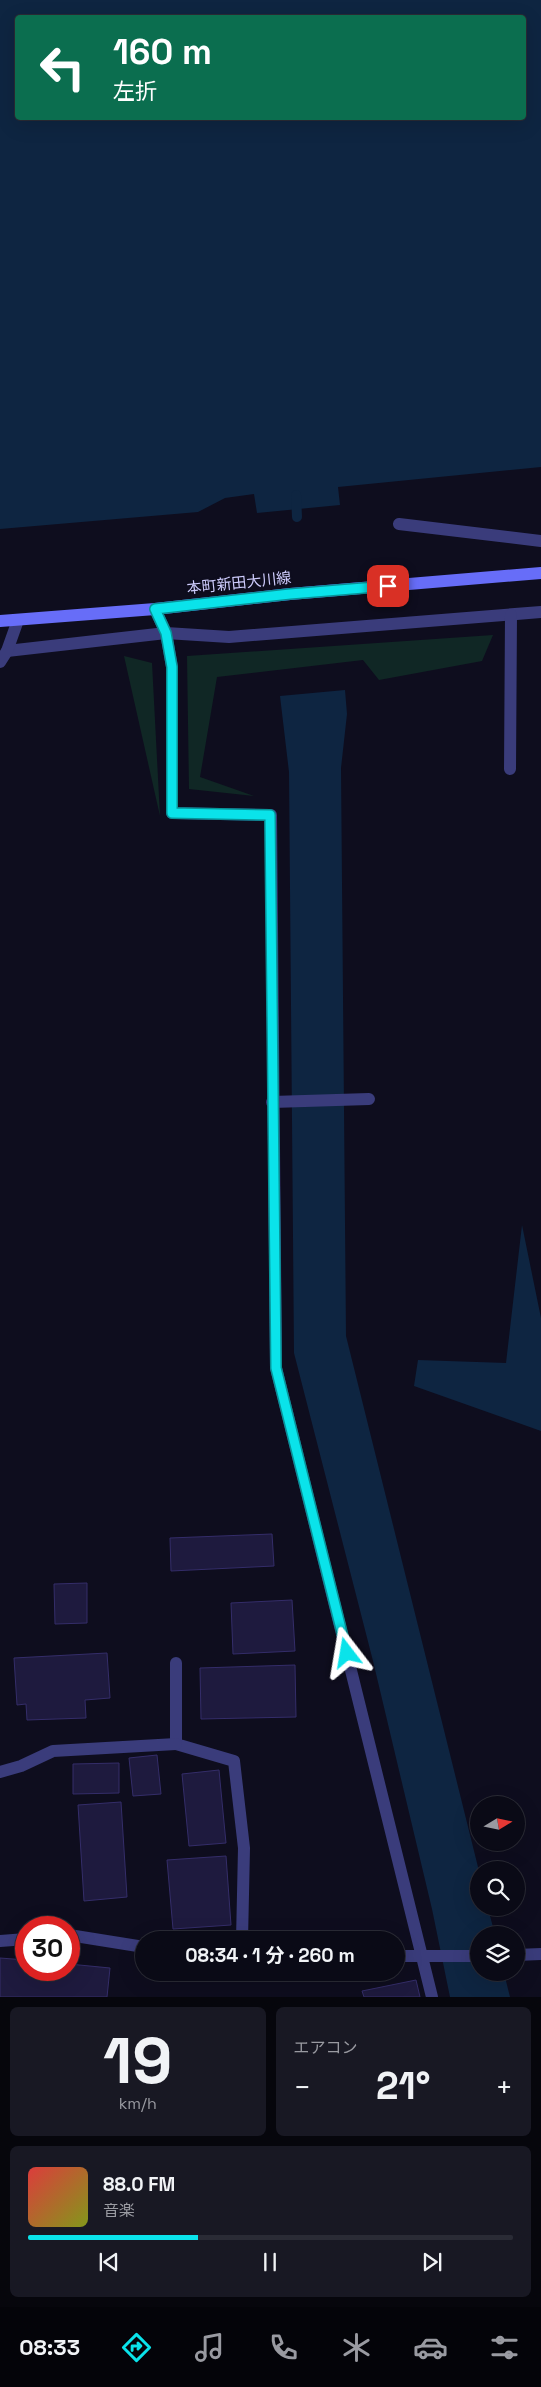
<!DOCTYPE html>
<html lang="ja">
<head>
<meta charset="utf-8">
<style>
	body { margin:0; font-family:"Space Grotesk","Noto Sans JP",sans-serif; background:#181823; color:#f1f3f6; height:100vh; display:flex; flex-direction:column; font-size:19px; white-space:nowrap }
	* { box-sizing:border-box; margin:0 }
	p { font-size:16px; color:#999aa1 }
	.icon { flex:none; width:28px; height:28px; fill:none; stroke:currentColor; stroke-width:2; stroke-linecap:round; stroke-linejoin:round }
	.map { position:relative; height:1997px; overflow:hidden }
	.sheet { display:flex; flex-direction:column; gap:10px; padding:10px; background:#06060c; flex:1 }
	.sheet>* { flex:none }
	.guide { position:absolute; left:15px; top:15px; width:511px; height:105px; border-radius:5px; box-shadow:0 5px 20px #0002,0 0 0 1px #2a2b35; background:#0b6e4f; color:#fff; overflow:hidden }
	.needle { width:32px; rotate:80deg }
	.tools { position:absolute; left:470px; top:1796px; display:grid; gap:10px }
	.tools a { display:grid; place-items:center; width:55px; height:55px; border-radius:50%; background:#0a0a16; box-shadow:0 5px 20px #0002,0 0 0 1px #2a2b35; font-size:25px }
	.speed { position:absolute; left:15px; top:1916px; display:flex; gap:10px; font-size:25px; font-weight:700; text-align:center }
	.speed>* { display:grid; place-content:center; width:65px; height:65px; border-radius:50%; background:#0a0a16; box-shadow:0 5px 20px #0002,0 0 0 1px #2a2b35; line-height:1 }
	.speed .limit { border:8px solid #d22; background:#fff; color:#111 }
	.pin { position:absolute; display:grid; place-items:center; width:42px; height:42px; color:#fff; margin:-21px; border-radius:10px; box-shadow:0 2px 8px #0006 }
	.me { position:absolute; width:55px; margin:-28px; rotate:346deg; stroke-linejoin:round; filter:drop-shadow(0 0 4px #0008) }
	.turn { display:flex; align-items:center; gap:18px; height:105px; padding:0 15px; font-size:22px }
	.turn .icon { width:65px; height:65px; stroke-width:2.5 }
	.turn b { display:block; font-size:35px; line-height:42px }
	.big { font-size:38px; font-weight:700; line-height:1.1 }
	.sheet .tile { flex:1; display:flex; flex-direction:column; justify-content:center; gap:8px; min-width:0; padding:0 18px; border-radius:8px; background:#181823 }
	.sheet .dial { align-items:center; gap:0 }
	.dial b { font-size:65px; line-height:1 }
	.song { display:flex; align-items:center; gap:15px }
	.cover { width:60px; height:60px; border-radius:8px; background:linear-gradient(135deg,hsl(0 70% 55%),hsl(70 70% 35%)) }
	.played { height:5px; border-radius:2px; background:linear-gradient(90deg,#0ae3ea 35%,#2a2b35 35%) }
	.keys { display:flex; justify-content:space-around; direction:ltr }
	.heat { display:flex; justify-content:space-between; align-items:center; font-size:28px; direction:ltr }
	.sheet .tiles { flex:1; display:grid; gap:10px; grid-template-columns:1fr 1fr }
	.tile:last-child { grid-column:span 2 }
	.trip { position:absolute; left:135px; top:1931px; width:270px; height:50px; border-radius:25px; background:#0a0a16; box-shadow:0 5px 20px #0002,0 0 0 1px #2a2b35; font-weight:700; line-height:50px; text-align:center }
	.tabs { display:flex; height:80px; justify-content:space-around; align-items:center; background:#040409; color:#999aa1 }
	.tabs .icon { width:35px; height:35px }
	.tabs .selected { color:#0ae3ea }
	.tabs b { font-size:22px; color:#f1f3f6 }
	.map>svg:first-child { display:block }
	.green { fill:#102725 }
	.water { fill:#0e2541; fill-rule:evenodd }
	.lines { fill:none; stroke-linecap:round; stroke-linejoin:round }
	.stream { stroke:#0e2541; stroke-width:10 }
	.building { fill:#1e1a3e; stroke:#342d69 }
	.service { stroke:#3a3c7b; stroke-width:12 }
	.minor { stroke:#3a3c7b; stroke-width:12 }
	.secondary { stroke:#676df8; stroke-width:12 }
	.route-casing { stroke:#069498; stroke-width:12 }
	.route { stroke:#0ae3ea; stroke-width:9 }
	.labels { text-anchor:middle; stroke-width:4; stroke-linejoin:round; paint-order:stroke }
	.street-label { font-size:15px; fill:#ceccfd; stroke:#0e0d1e }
</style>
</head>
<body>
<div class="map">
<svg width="541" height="1997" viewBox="0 0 541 1997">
	<rect width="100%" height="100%" fill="#0e0d1e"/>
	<g class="green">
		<polygon points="493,635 482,661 379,680 363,660 217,677 200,777 254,796 189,789 187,656"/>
		<polygon points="124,656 152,663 160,816"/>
	</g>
	<g class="water">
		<path d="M0,0H541V467L338,487L340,505L257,513L254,494L225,498L198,512L0,529ZM18,18H524V118H18Z"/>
		<polygon points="345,690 347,714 341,768 346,1336 479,1871 479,1908 488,1908 495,1935 479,1935 479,1972 504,1973 510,1997 450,1997 432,1909 373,1661 294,1353 289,772 280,696"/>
		<polygon points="522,1225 541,1318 541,1431 414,1386 418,1360 506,1363"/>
	</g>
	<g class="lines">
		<polyline class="stream" points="296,495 297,517"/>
	</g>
	<g class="building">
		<polygon points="272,1534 274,1566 171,1571 170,1538"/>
		<polygon points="87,1583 87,1623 55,1624 54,1584"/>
		<polygon points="292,1600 295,1651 233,1654 231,1603"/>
		<polygon points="107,1653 110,1698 85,1700 86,1718 27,1720 26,1704 17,1705 14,1658"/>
		<polygon points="295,1665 296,1717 201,1719 200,1668"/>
		<polygon points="157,1755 161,1794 133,1796 129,1758"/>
		<polygon points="119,1763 119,1793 73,1794 73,1764"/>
		<polygon points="219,1770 226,1843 189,1846 182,1774"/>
		<polygon points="121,1802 127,1897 84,1901 78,1805"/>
		<polygon points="226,1856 231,1925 173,1929 167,1860"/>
		<polygon points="0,1958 26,1960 26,1970 69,1970 69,1964 110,1968 107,1997 0,1997"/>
		<polygon points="416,1980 420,1997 364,1997 362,1991"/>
	</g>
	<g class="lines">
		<g class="service">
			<polyline points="399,524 541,541"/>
			<polyline points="7,651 166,633"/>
		</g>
		<g class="minor">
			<polyline points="155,609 166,633 172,667 172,813 271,815 276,1368 432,1997"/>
			<polyline points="166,633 229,637 541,612"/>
			<polyline points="0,662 7,651 18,620"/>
			<polyline points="510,769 511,615"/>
			<polyline points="272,1102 369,1099"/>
			<polyline points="176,1663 176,1744 234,1761 244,1848 242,1940"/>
			<polyline points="0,1772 21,1766 53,1751 176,1744"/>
			<polyline points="69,1935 144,1947"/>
			<polyline points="0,1941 26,1939"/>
			<polyline points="516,1955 541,1954"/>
			<polyline points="396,1956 479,1956"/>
		</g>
		<polyline class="secondary" points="0,621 155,609 290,594 541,573"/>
	</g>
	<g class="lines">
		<g class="route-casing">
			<polyline id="route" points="347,1653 276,1368 270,815 172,813 172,667 166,633 155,609 290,594 388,586"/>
		</g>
		<use href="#route" class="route"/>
	</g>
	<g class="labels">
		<g class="street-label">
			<text transform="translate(239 583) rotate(-6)" y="5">本町新田大川線</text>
		</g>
	</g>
</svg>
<div class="tools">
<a><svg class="needle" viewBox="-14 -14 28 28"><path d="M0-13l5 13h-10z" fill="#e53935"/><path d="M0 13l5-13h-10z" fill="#999aa1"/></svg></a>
<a><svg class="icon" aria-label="search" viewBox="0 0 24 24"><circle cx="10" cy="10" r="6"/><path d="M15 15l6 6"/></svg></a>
<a><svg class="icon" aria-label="layers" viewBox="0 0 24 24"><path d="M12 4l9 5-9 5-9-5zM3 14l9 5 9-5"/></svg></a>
</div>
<div class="speed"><div class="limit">30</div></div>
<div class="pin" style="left:388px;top:586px;background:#d93025"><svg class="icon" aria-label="arrive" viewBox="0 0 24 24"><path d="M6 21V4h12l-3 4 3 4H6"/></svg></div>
<svg class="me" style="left:347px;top:1653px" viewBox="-20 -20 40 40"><path d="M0-17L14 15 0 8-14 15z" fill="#0ae3ea" stroke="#fff" stroke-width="4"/></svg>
<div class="trip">08:34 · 1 分 · 260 m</div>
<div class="guide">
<div class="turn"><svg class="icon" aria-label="left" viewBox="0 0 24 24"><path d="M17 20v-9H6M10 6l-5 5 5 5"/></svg><div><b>160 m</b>左折</div></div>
</div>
</div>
<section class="sheet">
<div class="tiles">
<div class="tile dial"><b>19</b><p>km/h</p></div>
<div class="tile"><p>エアコン</p>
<div class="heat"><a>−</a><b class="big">21°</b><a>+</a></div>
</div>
<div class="tile">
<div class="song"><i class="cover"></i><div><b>88.0 FM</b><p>音楽</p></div></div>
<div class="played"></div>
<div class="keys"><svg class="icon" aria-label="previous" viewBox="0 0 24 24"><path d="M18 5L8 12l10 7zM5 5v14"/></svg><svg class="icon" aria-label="pause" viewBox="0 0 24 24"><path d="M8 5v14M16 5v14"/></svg><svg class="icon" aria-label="next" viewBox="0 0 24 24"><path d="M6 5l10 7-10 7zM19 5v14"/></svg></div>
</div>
</div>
</section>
<nav class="tabs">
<b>08:33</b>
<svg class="icon selected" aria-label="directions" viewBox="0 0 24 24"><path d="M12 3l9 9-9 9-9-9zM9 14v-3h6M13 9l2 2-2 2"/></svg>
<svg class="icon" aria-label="music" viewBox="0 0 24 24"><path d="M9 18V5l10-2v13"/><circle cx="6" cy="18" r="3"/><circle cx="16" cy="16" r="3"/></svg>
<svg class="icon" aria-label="phone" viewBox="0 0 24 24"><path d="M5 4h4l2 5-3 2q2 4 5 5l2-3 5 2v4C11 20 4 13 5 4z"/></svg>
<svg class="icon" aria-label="climate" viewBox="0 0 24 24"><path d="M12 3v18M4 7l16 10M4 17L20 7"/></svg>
<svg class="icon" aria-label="car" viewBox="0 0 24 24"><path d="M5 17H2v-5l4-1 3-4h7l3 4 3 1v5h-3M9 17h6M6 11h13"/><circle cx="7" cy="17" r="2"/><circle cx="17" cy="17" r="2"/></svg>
<svg class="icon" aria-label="filters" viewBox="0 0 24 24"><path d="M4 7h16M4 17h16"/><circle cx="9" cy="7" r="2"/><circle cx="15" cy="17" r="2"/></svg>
</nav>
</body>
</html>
